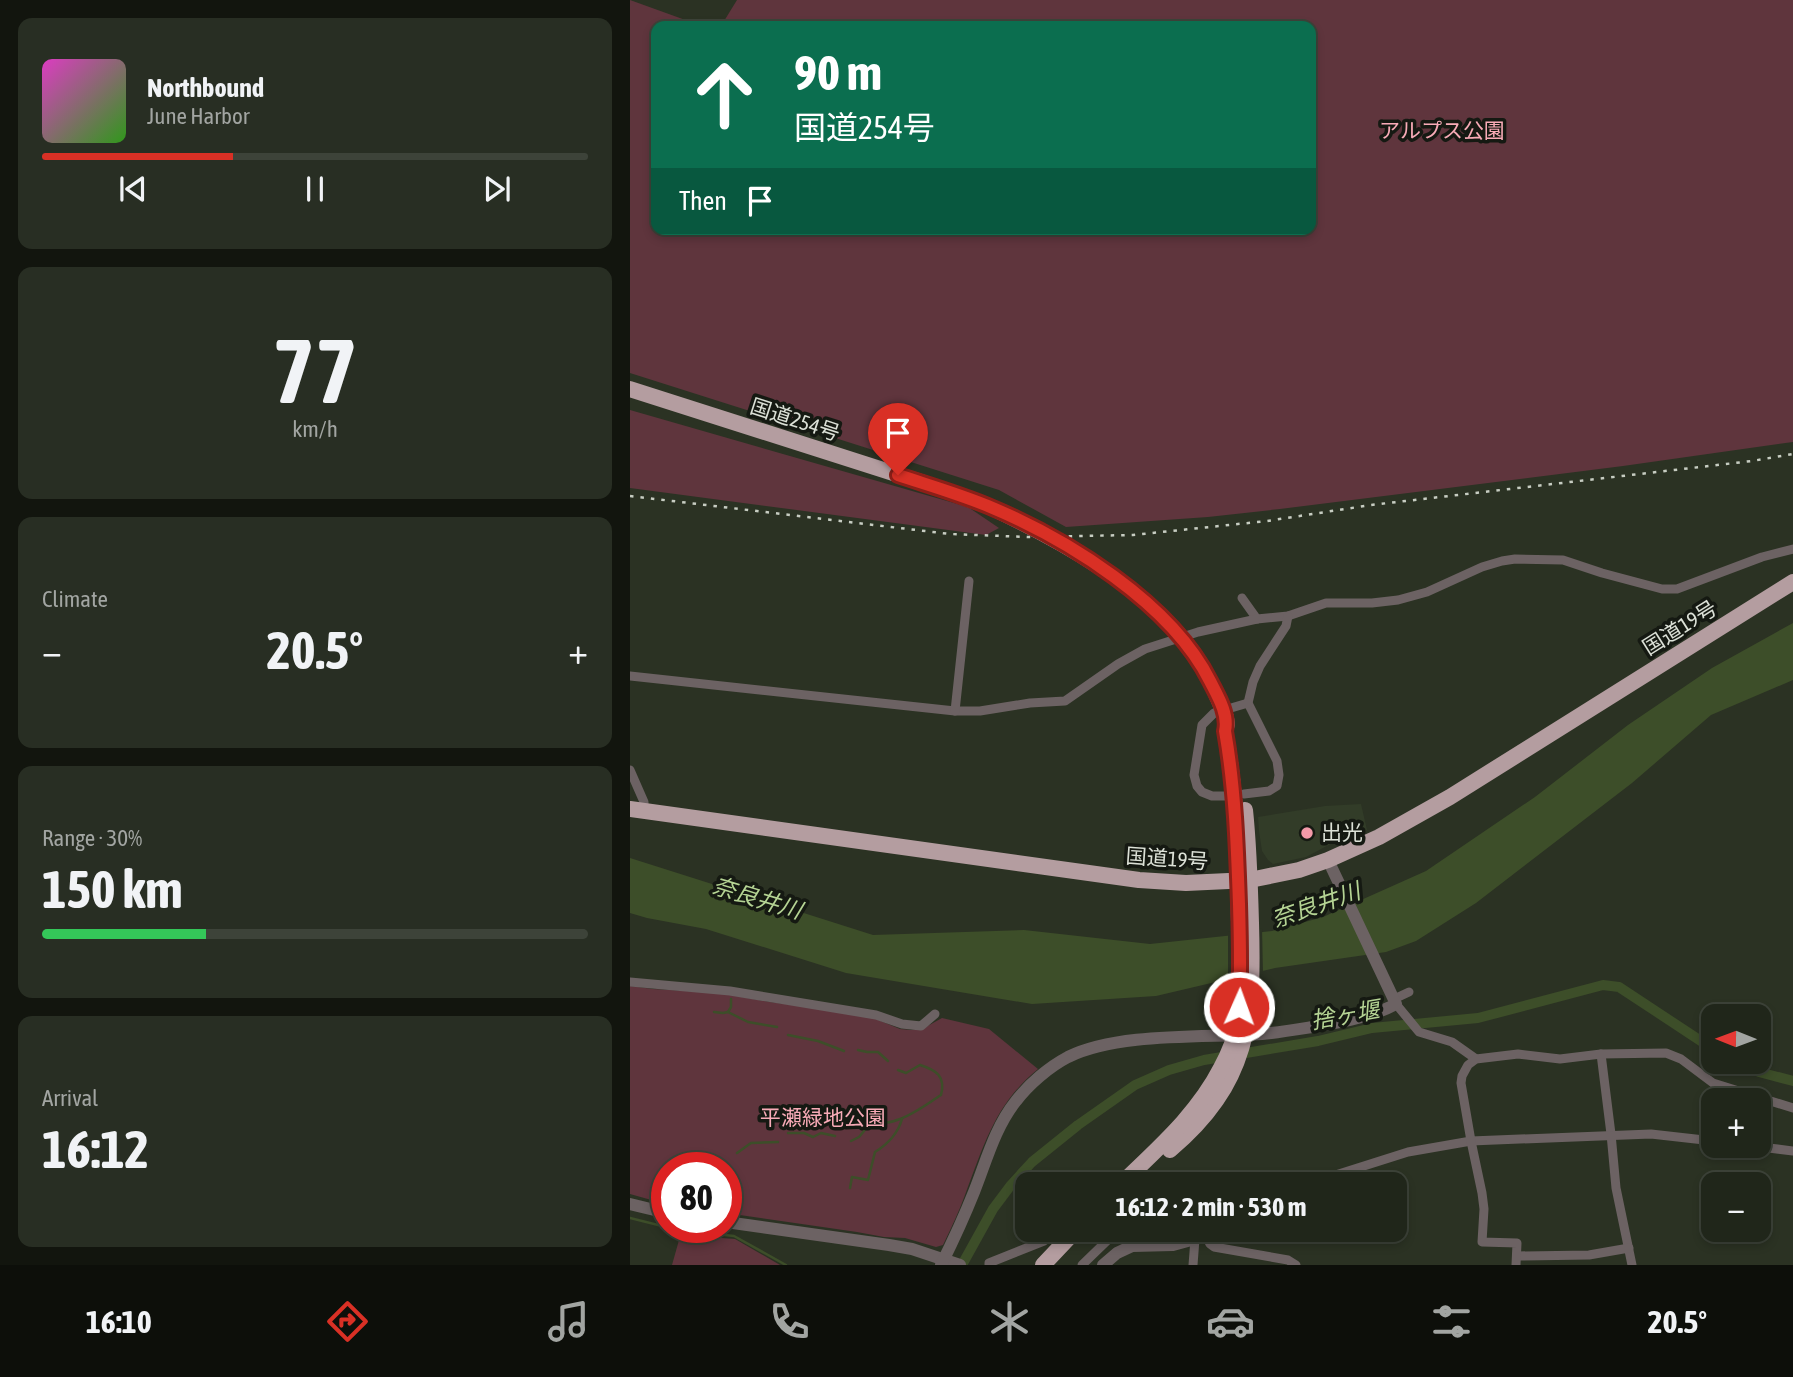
<!DOCTYPE html>
<html lang="en">
<head>
<meta charset="utf-8">
<style>
	body { margin:0; font-family:"Asap Condensed","Noto Sans JP",sans-serif; background:#282e23; color:#f1f3f6; height:100vh; display:flex; flex-direction:column; font-size:26px; white-space:nowrap }
	* { box-sizing:border-box; margin:0 }
	p { font-size:23px; color:#a2a5a2 }
	.icon { flex:none; width:38px; height:38px; fill:none; stroke:currentColor; stroke-width:2; stroke-linecap:round; stroke-linejoin:round }
	.map { position:relative; flex:1; overflow:hidden }
	.drawer { display:flex; flex-direction:column; gap:18px; padding:18px; background:#12150e; width:630px }
	.drawer>* { flex:none }
	.guide { position:absolute; left:21px; top:21px; width:665px; height:214px; border-radius:14px; box-shadow:0 4px 10px #0003,0 0 0 2px #3d4339; background:#0b6e4f; color:#fff; overflow:hidden }
	.needle { width:46px; rotate:271deg }
	.fabs { position:absolute; left:1071px; top:1004px; display:grid; gap:14px }
	.fabs a { display:grid; place-items:center; width:70px; height:70px; border-radius:14px; background:#20261a; box-shadow:0 4px 10px #0003,0 0 0 2px #3d4339; font-size:35px }
	.speed { position:absolute; left:21px; top:1152px; display:flex; gap:14px; font-size:35px; font-weight:700; text-align:center }
	.speed>* { display:grid; place-content:center; width:91px; height:91px; border-radius:50%; background:#20261a; box-shadow:0 4px 10px #0003,0 0 0 2px #3d4339; line-height:1 }
	.speed .limit { border:10px solid #d22; background:#fff; color:#111 }
	.pin { position:absolute; display:grid; place-items:center; width:60px; height:60px; color:#fff; margin:-72px -30px; border-radius:50% 50% 50% 0; rotate:-45deg; box-shadow:0 0 7px #0007 }
	.pin .icon { rotate:45deg }
	.me { position:absolute; width:77px; margin:-38px; rotate:2deg; stroke-linejoin:round; filter:drop-shadow(0 0 5px #0008) }
	.turn { display:flex; align-items:center; gap:24px; height:147px; padding:0 28px; font-size:32px }
	.turn .icon { width:91px; height:91px; stroke-width:2.5 }
	.turn b { display:block; font-size:49px; line-height:60px }
	.then { display:flex; align-items:center; height:66px; padding:0 28px; background:#0003; gap:14px; font-size:26px }
	.big { font-size:52px; font-weight:700; line-height:1.1 }
	.drawer .card { flex:1; display:flex; flex-direction:column; justify-content:center; gap:10px; min-width:0; padding:0 24px; border-radius:14px; background:#282e23 }
	.drawer .dial { align-items:center; gap:0 }
	.dial b { font-size:91px; line-height:1 }
	.song { display:flex; align-items:center; gap:21px }
	.cover { width:84px; height:84px; border-radius:10px; background:linear-gradient(135deg,hsl(310 70% 55%),hsl(110 70% 35%)) }
	.played { height:7px; border-radius:4px; background:linear-gradient(90deg,#d93025 35%,#3d4339 35%) }
	.keys { display:flex; justify-content:space-around; direction:ltr }
	.heat { display:flex; justify-content:space-between; align-items:center; font-size:38px; direction:ltr }
	.charge { height:10px; border-radius:5px; background:linear-gradient(90deg,#34c759 30%,#3d4339 0) }
	.trip { position:absolute; left:385px; top:1172px; width:392px; height:70px; border-radius:14px; background:#20261a; box-shadow:0 4px 10px #0003,0 0 0 2px #3d4339; font-weight:700; line-height:70px; text-align:center }
	.menu { display:flex; height:112px; justify-content:space-around; align-items:center; background:#0d0f0a; color:#a2a5a2 }
	.menu .icon { width:49px; height:49px }
	.menu .active { color:#d93025 }
	.menu b { font-size:32px; color:#f1f3f6 }
	main { display:flex; flex:1; min-height:0 }
	.map>svg:first-child { display:block }
	.built { fill:#323c28 }
	.green { fill:#5f353d }
	.water { fill:#3d4e29 }
	.pier { fill:#2b3223 }
	.lines { fill:none; stroke-linecap:round; stroke-linejoin:round }
	.stream { stroke:#3d4e29; stroke-width:2.5 }
	.canal { stroke:#3d4e29; stroke-width:10 }
	.minor { stroke:#6c6263; stroke-width:9 }
	.tertiary { stroke:#6c6263; stroke-width:12 }
	.trunk { stroke:#b49da0; stroke-width:16 }
	.rail { stroke:#c7cdc2; stroke-width:2.5; stroke-dasharray:3.5 7; stroke-linecap:butt }
	.trunk-bridge { stroke:#b49da0; stroke-width:16 }
	.route-casing { stroke:#8d1f18; stroke-width:18 }
	.route { stroke:#d93025; stroke-width:12 }
	.poi-dot { fill:#f39aa9; stroke:#151912; stroke-width:2.5 }
	.labels { text-anchor:middle; stroke-width:7; stroke-linejoin:round; paint-order:stroke }
	.park-label { font-size:21px; fill:#f8abb7; stroke:#151912 }
	.street-label { font-size:21px; fill:#dce1d7; stroke:#151912 }
	.poi-label { font-size:21px; fill:#dce1d7; stroke:#151912; text-anchor:start }
	.water-label { font-size:23px; font-style:italic; fill:#b5d494; stroke:#151912 }
</style>
</head>
<body>
<main>
<section class="drawer">
<div class="card">
<div class="song"><i class="cover"></i><div><b>Northbound</b><p>June Harbor</p></div></div>
<div class="played"></div>
<div class="keys"><svg class="icon" aria-label="previous" viewBox="0 0 24 24"><path d="M18 5L8 12l10 7zM5 5v14"/></svg><svg class="icon" aria-label="pause" viewBox="0 0 24 24"><path d="M8 5v14M16 5v14"/></svg><svg class="icon" aria-label="next" viewBox="0 0 24 24"><path d="M6 5l10 7-10 7zM19 5v14"/></svg></div>
</div>
<div class="card dial"><b>77</b><p>km/h</p></div>
<div class="card"><p>Climate</p>
<div class="heat"><a>−</a><b class="big">20.5°</b><a>+</a></div>
</div>
<div class="card"><p>Range · 30%</p><b class="big">150 km</b><div class="charge"></div></div>
<div class="card"><p>Arrival</p><b class="big">16:12</b></div>
</section>
<div class="map">
<svg width="1163" height="1265" viewBox="0 0 1163 1265">
	<rect width="100%" height="100%" fill="#2b3223"/>
	<polygon class="built" points="731,804 737,830 710,839 676,857 643,864 638,860 632,851 629,831 628,817 695,806"/>
	<g class="green">
		<polygon points="0,0 72,26 26,26 26,229 681,229 681,26 91,26 107,0 1163,0 1163,442 993,466 650,509 578,517 436,527 369,490 0,373"/>
		<polygon points="0,410 338,507 369,528 356,535 0,488"/>
		<path d="M0,986L23,989L90,993L140,1002L236,1015L270,1029L281,1030L294,1028L312,1018L359,1029L408,1069C365,1104 354,1145 335,1195C329,1212 321,1228 313,1245L306,1247L275,1238L254,1237L227,1232L96,1213V1167H37V1204L32,1203L0,1194Z"/>
		<polygon points="51,1233 65,1236 105,1239 150,1265 42,1265"/>
	</g>
	<polygon class="water" points="1163,623 1163,680 1081,715 1002,783 846,903 786,941 756,952 645,968 526,996 402,1004 216,973 76,929 17,918 0,913 0,858 243,935 394,930 520,944 642,931 693,917 796,871 905,797 998,725 1082,668"/>
	<polygon class="pier" points="632,928 633,974 598,982 598,932"/>
	<g class="lines">
		<g class="stream">
			<polyline points="101,999 101,1007 98,1012 118,1022 147,1027"/>
			<polyline points="84,1012 93,1013 98,1012"/>
			<polyline points="158,1035 188,1041 214,1051"/>
			<polyline points="228,1050 237,1052 248,1052 258,1061"/>
			<polyline points="158,1133 174,1133 183,1137 191,1133 205,1136"/>
			<path d="M221,1141L229,1137L239,1125C248,1123 257,1124 267,1120C283,1115 297,1104 311,1095C316,1076 306,1070 290,1065L276,1073L268,1070"/>
			<polyline points="107,1153 121,1143 148,1142"/>
			<path d="M220,1188L222,1177L238,1180L245,1152C258,1144 268,1133 272,1119"/>
			<polyline points="0,1218 48,1230 104,1236 156,1265"/>
		</g>
		<g class="canal">
			<polyline points="1105,1062 1129,1072 1163,1081"/>
			<polyline points="332,1265 363,1209 381,1185 402,1162 448,1125 505,1085 539,1070 574,1060 688,1041 742,1028 848,1018 973,985 989,987 1083,1049"/>
		</g>
		<g class="minor">
			<polyline points="612,598 627,619"/>
			<polyline points="0,676 325,711 350,711 400,703 435,701 488,664 515,649 568,632 627,619 658,616 696,603 742,603 768,600 797,592 852,567 872,561 885,559 933,560 972,573 1032,589 1047,589 1132,557 1163,549"/>
			<polyline points="325,711 339,581"/>
			<polyline points="0,770 14,802 14,811"/>
			<polyline points="614,794 639,791 647,786 649,775 647,761 618,703 623,682 630,666 656,626 658,616"/>
			<polyline points="604,796 582,796 572,792 567,786 564,775 572,725 584,713 618,703"/>
			<polyline points="0,982 100,991 246,1015 272,1024 291,1026 305,1014"/>
			<polyline points="764,999 779,992"/>
			<polyline points="766,1004 789,1032 822,1042 846,1059"/>
			<polyline points="971,1054 981,1134 986,1188 1002,1265"/>
			<polyline points="1123,1146 1163,1151"/>
			<polyline points="674,1185 778,1152 841,1141 1021,1134 1083,1141"/>
			<polyline points="575,1234 580,1244 584,1247 658,1260 666,1265"/>
			<polyline points="887,1256 959,1255 999,1248"/>
			<polyline points="359,1265 359,1263 414,1241 409,1230"/>
			<polyline points="452,1265 485,1233 493,1230"/>
			<polyline points="563,1265 565,1239"/>
			<polyline points="886,1265 887,1243 852,1242 854,1209 852,1193 841,1141 831,1083 832,1076 838,1065 846,1059 888,1054 930,1059 971,1054 1036,1053 1051,1059 1083,1083 1163,1108"/>
		</g>
		<g class="tertiary">
			<polyline points="0,1204 37,1213"/>
			<polyline points="96,1222 259,1245 282,1249 330,1265"/>
			<path d="M311,1265C323,1241 334,1217 344,1192C356,1162 365,1127 386,1101C399,1084 419,1067 438,1057C489,1032 575,1038 632,1034C653,1032 675,1028 695,1025C720,1020 744,1016 766,1004L698,860"/>
			<polyline points="473,1265 487,1253 502,1246 543,1245 565,1239 583,1230"/>
		</g>
		<g class="trunk">
			<polyline points="0,389 291,482 358,506"/>
			<polyline points="0,809 509,880 556,883 620,880 669,870 698,860 749,837 820,797 1163,582"/>
			<path d="M540,1150C619,1083 624,1021 621,923C620,885 619,848 615,810"/>
			<path d="M490,1185C527,1149 567,1115 591,1068C598,1055 605,1038 608,1023C613,991 610,955 609,922C608,858 607,794 595,731L597,724L596,718"/>
			<polyline points="413,1265 446,1230"/>
		</g>
		<polyline class="rail" points="0,496 320,534 398,537 503,535 637,521 741,505 1122,461 1163,454"/>
		<path class="trunk-bridge" d="M358,506C431,540 513,585 562,651C577,672 587,694 596,718"/>
	</g>
	<g class="lines">
		<g class="route-casing">
			<path id="route" d="M268,475C298,485 329,494 358,506C437,539 541,603 580,681C587,695 599,714 595,731C605,788 607,846 609,904C610,938 611,973 609,1007"/>
		</g>
		<use href="#route" class="route"/>
	</g>
	<circle class="poi-dot" cx="677" cy="833" r="7"/>
	<g class="labels">
		<g class="park-label">
			<text x="812" y="138">アルプス公園</text>
			<text x="193" y="1125">平瀬緑地公園</text>
		</g>
		<g class="street-label">
			<text transform="translate(165 420) rotate(18)" y="7">国道254号</text>
			<text transform="translate(1050 628) rotate(-32)" y="7">国道19号</text>
			<text transform="translate(537 859) rotate(4)" y="7">国道19号</text>
		</g>
		<g class="poi-label">
			<text x="691" y="840">出光</text>
		</g>
		<g class="water-label">
			<text transform="translate(127 898) rotate(17)" y="8">奈良井川</text>
			<text transform="translate(686 905) rotate(-19)" y="8">奈良井川</text>
			<text transform="translate(715 1015) rotate(-10)" y="8">捨ヶ堰</text>
		</g>
	</g>
</svg>
<div class="fabs">
<a><svg class="needle" viewBox="-14 -14 28 28"><path d="M0-13l5 13h-10z" fill="#e53935"/><path d="M0 13l5-13h-10z" fill="#a2a5a2"/></svg></a>
<a>+</a>
<a>−</a>
</div>
<div class="speed"><div class="limit">80</div></div>
<div class="pin" style="left:268px;top:475px;background:#d93025"><svg class="icon" aria-label="arrive" viewBox="0 0 24 24"><path d="M6 21V4h12l-3 4 3 4H6"/></svg></div>
<svg class="me" style="left:609px;top:1007px" viewBox="-20 -20 40 40"><circle r="17" fill="#d93025" stroke="#fff" stroke-width="3"/><path d="M0-11L8 9 0 5-8 9z" fill="#fff"/></svg>
<div class="trip">16:12 · 2 min · 530 m</div>
<div class="guide">
<div class="turn"><svg class="icon" aria-label="ahead" viewBox="0 0 24 24"><path d="M12 20V5M6 11l6-6 6 6"/></svg><div><b>90 m</b>国道254号</div></div>
<div class="then">Then<svg class="icon" aria-label="arrive" viewBox="0 0 24 24"><path d="M6 21V4h12l-3 4 3 4H6"/></svg></div>
</div>
</div>
</main>
<nav class="menu">
<b>16:10</b>
<svg class="icon active" aria-label="directions" viewBox="0 0 24 24"><path d="M12 3l9 9-9 9-9-9zM9 14v-3h6M13 9l2 2-2 2"/></svg>
<svg class="icon" aria-label="music" viewBox="0 0 24 24"><path d="M9 18V5l10-2v13"/><circle cx="6" cy="18" r="3"/><circle cx="16" cy="16" r="3"/></svg>
<svg class="icon" aria-label="phone" viewBox="0 0 24 24"><path d="M5 4h4l2 5-3 2q2 4 5 5l2-3 5 2v4C11 20 4 13 5 4z"/></svg>
<svg class="icon" aria-label="climate" viewBox="0 0 24 24"><path d="M12 3v18M4 7l16 10M4 17L20 7"/></svg>
<svg class="icon" aria-label="car" viewBox="0 0 24 24"><path d="M5 17H2v-5l4-1 3-4h7l3 4 3 1v5h-3M9 17h6M6 11h13"/><circle cx="7" cy="17" r="2"/><circle cx="17" cy="17" r="2"/></svg>
<svg class="icon" aria-label="filters" viewBox="0 0 24 24"><path d="M4 7h16M4 17h16"/><circle cx="9" cy="7" r="2"/><circle cx="15" cy="17" r="2"/></svg>
<b>20.5°</b>
</nav>
</body>
</html>
